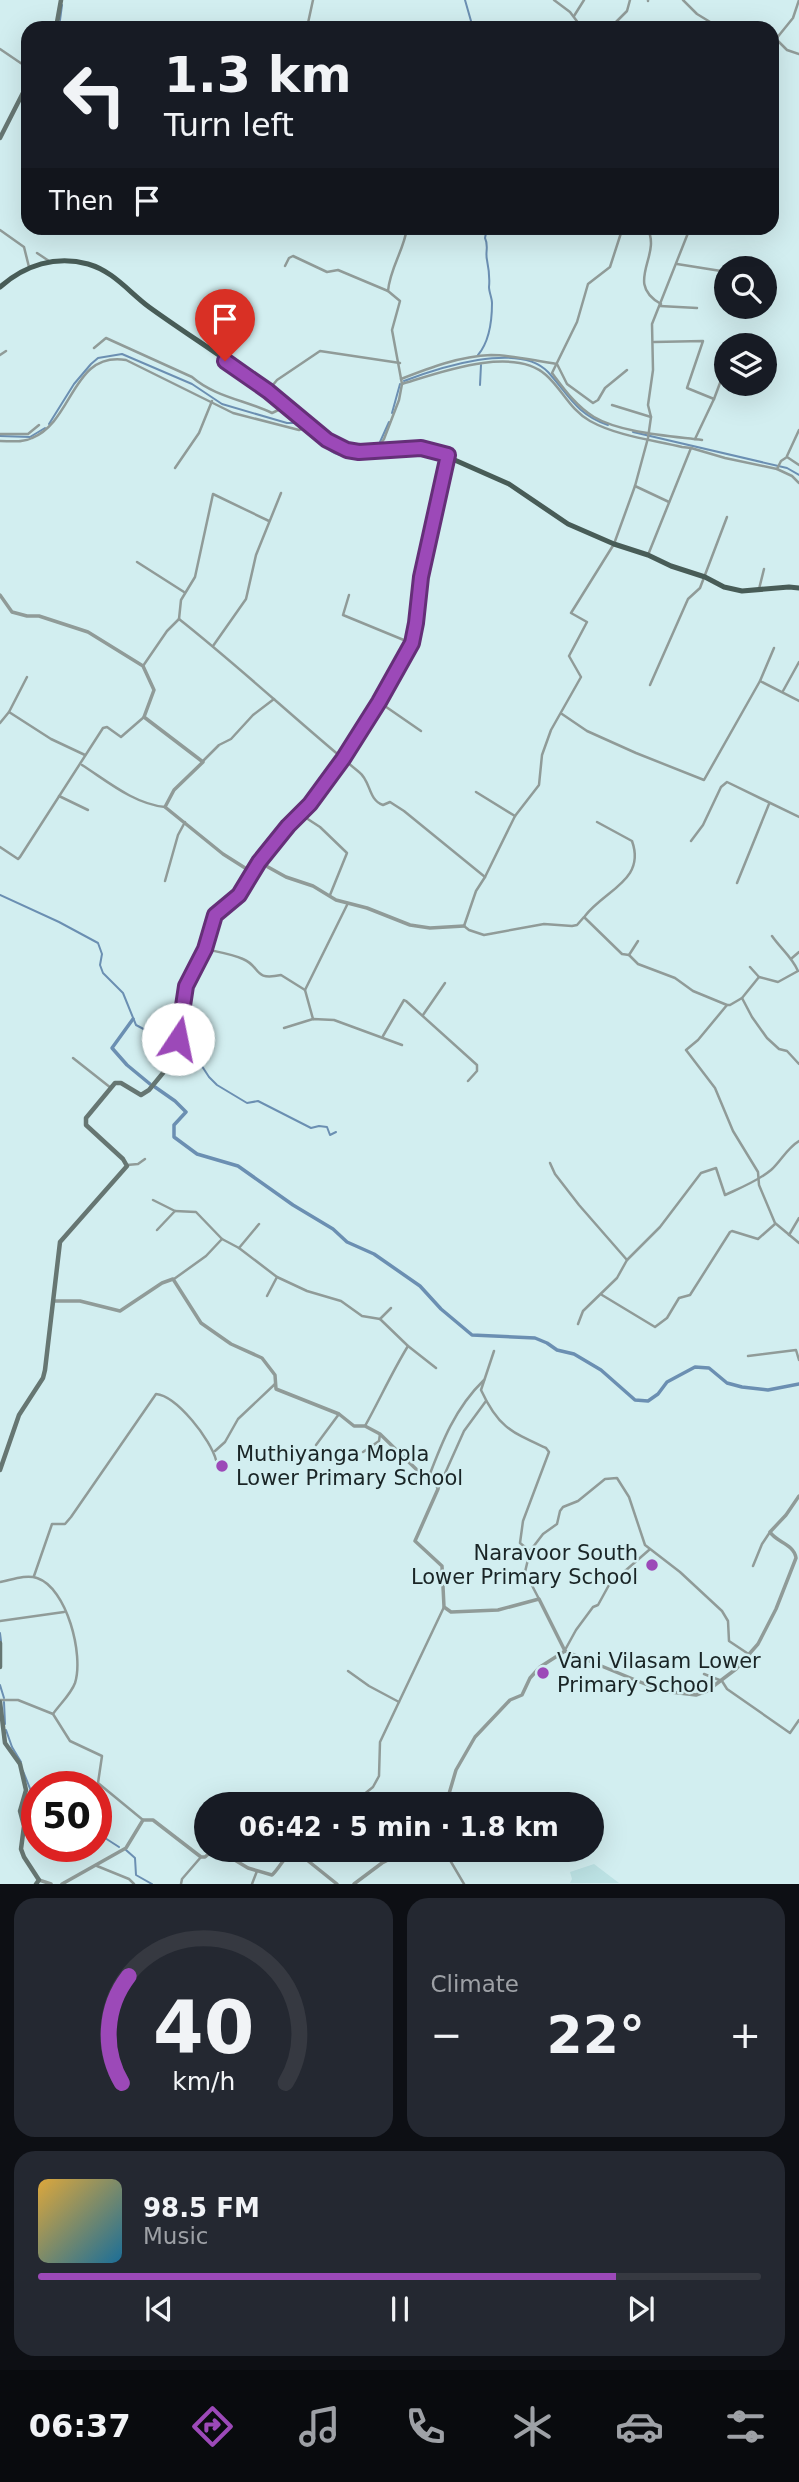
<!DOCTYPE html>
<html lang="en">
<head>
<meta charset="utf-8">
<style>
	body { margin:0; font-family:"DejaVu Sans",sans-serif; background:#242831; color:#f1f3f6; height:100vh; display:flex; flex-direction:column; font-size:26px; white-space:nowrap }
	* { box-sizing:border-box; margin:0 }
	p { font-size:23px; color:#9ea1a6 }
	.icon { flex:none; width:38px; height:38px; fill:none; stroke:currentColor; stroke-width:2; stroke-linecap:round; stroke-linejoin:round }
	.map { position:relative; height:1884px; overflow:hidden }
	.side { display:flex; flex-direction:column; gap:14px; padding:14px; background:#0d0f14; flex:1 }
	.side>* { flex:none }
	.banner { position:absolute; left:21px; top:21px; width:758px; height:214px; border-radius:21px; box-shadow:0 7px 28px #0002; background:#171b24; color:#f1f3f6; overflow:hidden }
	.tools { position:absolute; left:714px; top:256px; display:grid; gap:14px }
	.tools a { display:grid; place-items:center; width:63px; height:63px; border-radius:50%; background:#171b24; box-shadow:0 7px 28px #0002; font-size:35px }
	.speed { position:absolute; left:21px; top:1771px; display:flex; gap:14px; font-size:35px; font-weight:700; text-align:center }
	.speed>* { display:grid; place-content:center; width:91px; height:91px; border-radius:50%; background:#171b24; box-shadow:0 7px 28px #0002; line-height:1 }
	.speed .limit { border:10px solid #d22; background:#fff; color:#111 }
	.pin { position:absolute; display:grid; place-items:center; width:60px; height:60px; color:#fff; margin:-72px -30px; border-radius:50% 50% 50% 0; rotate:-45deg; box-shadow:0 0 7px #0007 }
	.pin .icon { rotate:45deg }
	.me { position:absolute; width:77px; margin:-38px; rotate:11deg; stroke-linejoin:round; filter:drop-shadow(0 0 5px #0008) }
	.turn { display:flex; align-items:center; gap:24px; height:147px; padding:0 28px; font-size:32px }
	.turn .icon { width:91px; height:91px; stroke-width:2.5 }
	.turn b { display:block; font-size:49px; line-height:60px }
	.then { display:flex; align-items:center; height:66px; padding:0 28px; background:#0003; gap:14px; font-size:26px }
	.big { font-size:52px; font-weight:700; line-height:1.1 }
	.side .widget { flex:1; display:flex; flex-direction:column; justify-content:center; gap:10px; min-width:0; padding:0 24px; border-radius:21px; background:#242831 }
	.side .dial { align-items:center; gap:0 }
	.dial svg { height:182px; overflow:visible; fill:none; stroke:#363941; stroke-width:7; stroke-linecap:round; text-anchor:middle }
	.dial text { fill:#f1f3f6; stroke:none }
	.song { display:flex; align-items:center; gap:21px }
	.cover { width:84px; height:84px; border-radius:10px; background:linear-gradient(135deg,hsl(40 70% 55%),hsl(200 70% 35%)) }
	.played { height:7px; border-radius:4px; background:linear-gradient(90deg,#9c49b8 80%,#363941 80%) }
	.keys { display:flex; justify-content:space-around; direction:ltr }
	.heat { display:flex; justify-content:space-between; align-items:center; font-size:38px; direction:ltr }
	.side .tiles { flex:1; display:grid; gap:14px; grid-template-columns:1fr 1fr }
	.widget:last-child { grid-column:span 2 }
	.trip { position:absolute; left:194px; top:1792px; width:410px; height:70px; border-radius:35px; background:#171b24; box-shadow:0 7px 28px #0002; font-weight:700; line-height:70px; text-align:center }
	.tabs { display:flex; height:112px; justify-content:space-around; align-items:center; background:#090b0e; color:#9ea1a6 }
	.tabs .icon { width:49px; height:49px }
	.tabs .on { color:#9c49b8 }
	.tabs b { font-size:32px; color:#f1f3f6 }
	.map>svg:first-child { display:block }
	.built { fill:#bce2e4 }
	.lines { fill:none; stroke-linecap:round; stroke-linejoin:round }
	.stream { stroke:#6b8fb2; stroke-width:2 }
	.canal { stroke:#6b8fb2; stroke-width:3.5 }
	.minor { stroke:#909b98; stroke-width:2.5 }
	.tertiary { stroke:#909b98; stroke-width:3.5 }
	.secondary { stroke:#667672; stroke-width:4.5 }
	.primary { stroke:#485c57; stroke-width:5 }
	.route-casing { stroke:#652f78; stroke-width:18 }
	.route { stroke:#9c49b8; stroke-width:12 }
	.poi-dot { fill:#9c49b8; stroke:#d2eef0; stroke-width:2.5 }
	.labels { text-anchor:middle; stroke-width:5; stroke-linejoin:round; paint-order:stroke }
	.poi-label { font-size:21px; fill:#1a2526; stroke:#d2eef0; text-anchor:start }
</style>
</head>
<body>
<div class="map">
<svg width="799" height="1884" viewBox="0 0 799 1884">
	<rect width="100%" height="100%" fill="#d2eef0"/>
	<polygon class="built" points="594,1864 619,1883 570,1883 572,1879 570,1872"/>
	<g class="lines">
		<g class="stream">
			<polyline points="465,0 473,28"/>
			<polyline points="60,20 62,5"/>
			<path d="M478,355C489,342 492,321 492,303C492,298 489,292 489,287C490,277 489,270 487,260C485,252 489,246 485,238L487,228"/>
			<path d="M404,381C438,368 519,341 548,372C569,395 576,414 608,425"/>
			<polyline points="480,385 481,365"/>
			<polyline points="392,413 400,384"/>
			<polyline points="49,424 74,384 91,364 98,358 122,354 192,384 222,404 287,423 296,423 303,427"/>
			<path d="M306,430C337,452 325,459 368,454"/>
			<polyline points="633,432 787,468 799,475"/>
			<polyline points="0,436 30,437 45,428"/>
			<polyline points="380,442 389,422"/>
			<polyline points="0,895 59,922 98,943 102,954 100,965 103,973 123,993 136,1025 153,1034 171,1033 185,1040 209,1077 217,1085 247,1103 258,1101 311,1128 319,1126 327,1127 330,1135 336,1132"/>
			<polyline points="0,1633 1,1641"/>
			<polyline points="0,1685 4,1698"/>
			<polyline points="4,1702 5,1724"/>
			<polyline points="6,1730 12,1747 21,1762"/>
			<polyline points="23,1771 31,1791 28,1804 32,1811 37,1813"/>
			<polyline points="96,1836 105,1838 119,1847"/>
			<polyline points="126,1850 135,1858 136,1875 152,1884"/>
		</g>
		<g class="canal">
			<polyline points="133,1019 112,1048 127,1065 150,1084"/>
			<polyline points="155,1087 175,1101 186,1112 174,1125 174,1137 197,1154 238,1166 293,1205 333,1229 347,1242 374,1254 420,1286 441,1309 472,1335 535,1338 547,1343 557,1350 574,1354 601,1370 635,1400 648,1401 658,1394 667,1382 695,1367 709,1368 727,1383 742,1387 768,1390 799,1384"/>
		</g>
		<g class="minor">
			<polyline points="554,0 570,12 582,28"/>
			<polyline points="648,0 648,1"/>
			<polyline points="683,0 697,14 720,28"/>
			<polyline points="574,16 584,0"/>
			<polyline points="58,22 79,28"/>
			<polyline points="313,28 308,23 313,0"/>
			<polyline points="610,28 627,11 630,0"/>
			<polyline points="772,38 776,39 793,18 799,0"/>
			<polyline points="776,39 787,50 799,54"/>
			<polyline points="0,49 28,68"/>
			<path d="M625,228L621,233L610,267L588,284L577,322L552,373C564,389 576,406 594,417C621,433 671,436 702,440"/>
			<path d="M647,228C663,255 623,283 661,304"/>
			<polyline points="690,228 652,324 653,370 648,405 651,417 648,438 635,486 614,544 571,613 587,622 569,656 581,677 551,730 542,755 539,785 515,816 485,877 476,891 464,926 469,930 484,935 544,924 572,926 577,925 584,917 622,954 629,955 638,964 675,978 693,991 727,1005 730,1005 742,998 752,1017 767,1038 779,1049 787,1051 799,1064"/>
			<polyline points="0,230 24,247 29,267"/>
			<polyline points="37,253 49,261"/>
			<polyline points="677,264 721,271"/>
			<polyline points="285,266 289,258 293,256 327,272 338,270 388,291"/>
			<polyline points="660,306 697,308"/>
			<polyline points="654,342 703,341 687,388 714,399 695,439"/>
			<polyline points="209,346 224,324"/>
			<path d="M94,348L106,338L192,377C215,397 245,400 272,413L287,406"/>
			<polyline points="0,355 6,351"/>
			<path d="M401,379C429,368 460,356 491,355C513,355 535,361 557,364L567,384L593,403L598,400L605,388L627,370"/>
			<path d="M402,384C438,373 513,345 546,375C562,389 570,410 590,421C617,436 653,440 682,447L691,448L725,458L777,469L792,476L799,483"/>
			<polyline points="268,391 277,380 320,351 400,363"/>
			<polyline points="714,399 726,367"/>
			<polyline points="612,405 651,417"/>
			<polyline points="0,434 28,434 39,425"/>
			<path d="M0,441C10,441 23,443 32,438C74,421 72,351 126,360L233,413L299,430L307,427"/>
			<path d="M376,450L384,439L399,400L402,384L392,330L400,301L388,291C390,268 404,250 407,228"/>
			<polyline points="787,456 799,430"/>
			<polyline points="175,468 199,433 212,401"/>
			<polyline points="777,469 781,461 787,457 799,465"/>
			<polyline points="635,486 669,502"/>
			<polyline points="648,555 691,448"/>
			<polyline points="137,562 184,592"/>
			<polyline points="759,589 764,569"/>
			<polyline points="349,595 343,615 411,643"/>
			<path d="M179,619C241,668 298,722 359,772C371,781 368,800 383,805L390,802L404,811L485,877"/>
			<polyline points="213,646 246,599 256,555 281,493"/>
			<polyline points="143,666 167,631 179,619 181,600 195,577 213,494 269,521"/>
			<polyline points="760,681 799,701"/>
			<polyline points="650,685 688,599 700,588 727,517"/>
			<polyline points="783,691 799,662"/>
			<polyline points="379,702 421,731"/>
			<polyline points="9,712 51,739 85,755"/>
			<polyline points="562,714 587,731 636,753 704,780 760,681 774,648"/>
			<polyline points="0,723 9,712 27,677"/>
			<polyline points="203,761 219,745 231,739 253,715 274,699"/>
			<path d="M82,765C107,781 134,804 165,807"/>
			<polyline points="476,792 515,816"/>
			<polyline points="59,796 88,810"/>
			<polyline points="300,814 320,827 347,853 330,895"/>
			<polyline points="691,841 703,825 721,787 727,782 799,817"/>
			<polyline points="0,847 18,859 20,857 103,728 107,727 121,737 144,717"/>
			<polyline points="165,881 178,835 185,822"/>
			<polyline points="737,883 769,804"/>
			<path d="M585,916C605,890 646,880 632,841L597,822"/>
			<path d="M205,949C218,952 232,954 243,959C262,967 252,981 281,975L305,990L313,1019"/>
			<polyline points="629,955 638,941"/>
			<polyline points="792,958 799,952"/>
			<path d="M750,967L759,977L778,982L798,971C792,957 781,949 772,936"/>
			<polyline points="305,990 348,903"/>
			<polyline points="742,998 759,977"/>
			<polyline points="727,1005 698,1040 686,1050 715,1088 733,1131 758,1172 759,1185 775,1223 799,1243"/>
			<polyline points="423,1015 445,983"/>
			<polyline points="284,1028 313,1019 334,1020 402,1045"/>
			<polyline points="383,1036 404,1000 406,1001 477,1065 477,1071 468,1081"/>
			<polyline points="73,1058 111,1088"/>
			<polyline points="550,1163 555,1174 579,1205 627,1260"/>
			<polyline points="127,1165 138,1164 145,1159"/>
			<polyline points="153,1200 175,1211 196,1212 222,1239 239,1248 277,1277 307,1291 341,1301 362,1316 380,1319 408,1346 436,1368"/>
			<polyline points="157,1230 175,1211"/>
			<polyline points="789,1235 799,1218"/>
			<polyline points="239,1248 259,1224"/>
			<polyline points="174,1279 206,1256 222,1239"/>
			<polyline points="602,1295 655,1327 667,1318 679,1298 690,1295 730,1232 732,1231 758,1239 775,1224"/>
			<polyline points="267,1296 277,1277"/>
			<polyline points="380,1319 391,1308"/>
			<path d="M578,1324L583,1311L617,1278L627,1260L660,1227L701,1173L716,1168L725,1195C740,1188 758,1181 771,1170C781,1161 787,1148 799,1141"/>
			<path d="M494,1351L481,1390C498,1427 511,1432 546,1448L549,1452L523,1521L520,1543L530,1551L543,1534L557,1524L560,1511L563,1507L578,1501L605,1479L617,1478L629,1497L645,1545L680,1572L722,1611L728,1621L729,1641L750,1655"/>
			<polyline points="748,1356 796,1350 799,1360"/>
			<path d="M365,1426C380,1399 392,1372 408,1346"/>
			<polyline points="316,1445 339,1414"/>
			<polyline points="215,1451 225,1442 238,1419 275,1384"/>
			<polyline points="363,1452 379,1441 380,1434"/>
			<path d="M428,1479C442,1442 455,1408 484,1380"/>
			<polyline points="438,1489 464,1431 486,1401"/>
			<polyline points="530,1551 525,1572 539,1599"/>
			<polyline points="753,1566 762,1544 770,1532"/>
			<path d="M34,1576L52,1524H65L71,1517L156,1394C177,1396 211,1440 216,1460"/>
			<path d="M0,1582C11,1580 26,1574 37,1578C67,1588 84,1655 75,1683C71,1694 60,1704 53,1714"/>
			<polyline points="0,1621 64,1612"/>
			<polyline points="565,1650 576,1630 593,1607 598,1605 609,1585 649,1550"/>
			<polyline points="348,1671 369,1686 399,1702"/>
			<polyline points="704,1674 722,1681 727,1689 790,1733 799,1720"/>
			<polyline points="0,1700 18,1700 53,1714 70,1741 102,1756 98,1783 143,1820"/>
			<polyline points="242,1804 245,1801"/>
			<polyline points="352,1804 373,1787 379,1776 380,1742 444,1607"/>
			<polyline points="291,1850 293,1852 294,1850"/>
			<polyline points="444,1850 464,1884"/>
			<polyline points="97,1866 129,1879 134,1884"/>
			<polyline points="181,1884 182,1879 201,1857"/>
			<polyline points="252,1884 257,1871"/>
		</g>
		<g class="tertiary">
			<polyline points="0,595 12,612 27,616 39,616 88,632 143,666 154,690 144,717 203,762 174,790 165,807 223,854 253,873"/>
			<polyline points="259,862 286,877 313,886 336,900 367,908 410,925 430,928 464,926"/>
			<path d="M55,1301H80L120,1311L162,1283L173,1279L201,1323L231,1344L262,1358L275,1375L276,1389L339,1414L354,1426H365L380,1434L417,1470L437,1485L438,1489L415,1541L442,1566L444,1607L451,1612L498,1610L539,1599L565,1651L662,1691L696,1695L707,1691L736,1669L758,1644L776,1609L796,1558C794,1544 776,1542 770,1532L786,1515L799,1496"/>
			<polyline points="446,1804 456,1770 475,1737 510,1700 522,1695 530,1678 540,1667 565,1651"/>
			<path d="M218,1850L248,1868L272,1875C280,1868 285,1853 297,1852L337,1884"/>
			<polyline points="39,1880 51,1884"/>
			<polyline points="62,1884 126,1848 143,1820 153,1820 201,1857 205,1857 213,1850"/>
			<polyline points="354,1884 382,1863 408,1850"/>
		</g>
		<g class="secondary">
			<polyline points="56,28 61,0"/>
			<polyline points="0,138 28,83"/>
			<polyline points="0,1470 19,1415 43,1378 45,1370 60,1242 127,1166 123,1159 86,1125 86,1118 115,1083 121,1083 141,1095 149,1090 163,1073 176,1045 186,986 207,943 215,915 239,895 259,862 288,826 310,804 343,759 379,702 412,643 416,623 421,577 447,457"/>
			<polyline points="0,1643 0,1667"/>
			<polyline points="0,1702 5,1743 20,1764 26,1790 20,1811 24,1826 21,1849 24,1857 39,1880 36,1884"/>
		</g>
		<path class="primary" d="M0,287C25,265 56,255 88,264C113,271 129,292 149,307C189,336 232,362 271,393C292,410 313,432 337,446C360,459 404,445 432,450L509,484L568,524L614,544L648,555L671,566L705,577L724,587L742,591L789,587L799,588"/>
	</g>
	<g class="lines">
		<g class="route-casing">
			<polyline id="route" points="178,1039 186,986 205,949 215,915 239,895 259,862 288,826 310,804 343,759 379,702 412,643 416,623 421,577 448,455 421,448 359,452 347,450 327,440 268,391 225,361"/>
		</g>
		<use href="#route" class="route"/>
	</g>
	<g class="poi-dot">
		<circle cx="222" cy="1466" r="7"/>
		<circle cx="652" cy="1565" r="7"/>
		<circle cx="543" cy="1673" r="7"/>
	</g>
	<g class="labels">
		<g class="poi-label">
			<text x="236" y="1461">Muthiyanga Mopla<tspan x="236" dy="24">Lower Primary School</tspan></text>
			<text x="638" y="1560" text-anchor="end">Naravoor South<tspan x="638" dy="24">Lower Primary School</tspan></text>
			<text x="557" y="1668">Vani Vilasam Lower<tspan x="557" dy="24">Primary School</tspan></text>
		</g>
	</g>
</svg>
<div class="tools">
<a><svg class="icon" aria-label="search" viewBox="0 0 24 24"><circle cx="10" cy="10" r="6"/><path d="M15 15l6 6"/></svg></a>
<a><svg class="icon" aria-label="layers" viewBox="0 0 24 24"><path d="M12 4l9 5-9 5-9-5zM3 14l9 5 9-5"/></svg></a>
</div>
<div class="speed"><div class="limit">50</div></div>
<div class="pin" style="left:225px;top:361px;background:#d93025"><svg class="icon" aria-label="arrive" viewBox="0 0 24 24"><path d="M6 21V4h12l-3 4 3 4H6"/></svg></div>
<svg class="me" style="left:178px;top:1039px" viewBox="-20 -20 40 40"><circle r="19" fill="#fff"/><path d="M0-13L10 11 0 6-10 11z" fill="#9c49b8"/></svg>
<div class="trip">06:42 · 5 min · 1.8 km</div>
<div class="banner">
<div class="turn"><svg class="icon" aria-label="left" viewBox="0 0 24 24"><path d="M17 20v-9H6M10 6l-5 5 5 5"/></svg><div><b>1.3 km</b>Turn left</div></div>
<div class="then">Then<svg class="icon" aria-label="arrive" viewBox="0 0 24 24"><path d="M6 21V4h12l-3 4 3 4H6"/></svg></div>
</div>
</div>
<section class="side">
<div class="tiles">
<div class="widget dial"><svg viewBox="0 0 100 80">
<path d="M14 69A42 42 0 1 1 86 69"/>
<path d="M14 69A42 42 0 0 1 17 22" stroke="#9c49b8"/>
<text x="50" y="56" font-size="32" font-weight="700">40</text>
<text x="50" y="72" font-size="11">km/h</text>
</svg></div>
<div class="widget"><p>Climate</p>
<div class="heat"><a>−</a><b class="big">22°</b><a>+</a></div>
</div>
<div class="widget">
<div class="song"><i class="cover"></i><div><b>98.5 FM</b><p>Music</p></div></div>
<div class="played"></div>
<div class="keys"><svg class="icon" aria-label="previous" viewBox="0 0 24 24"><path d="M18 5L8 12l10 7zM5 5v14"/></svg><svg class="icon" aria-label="pause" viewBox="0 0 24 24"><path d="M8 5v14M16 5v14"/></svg><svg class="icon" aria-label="next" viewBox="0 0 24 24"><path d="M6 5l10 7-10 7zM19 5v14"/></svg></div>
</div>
</div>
</section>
<nav class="tabs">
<b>06:37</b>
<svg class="icon on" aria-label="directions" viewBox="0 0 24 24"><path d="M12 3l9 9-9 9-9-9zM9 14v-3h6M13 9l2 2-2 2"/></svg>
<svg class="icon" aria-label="music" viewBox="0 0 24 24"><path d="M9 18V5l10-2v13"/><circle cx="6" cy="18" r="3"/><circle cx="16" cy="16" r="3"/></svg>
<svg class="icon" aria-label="phone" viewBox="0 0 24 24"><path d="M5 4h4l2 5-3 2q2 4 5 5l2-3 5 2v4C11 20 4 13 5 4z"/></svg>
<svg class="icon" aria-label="climate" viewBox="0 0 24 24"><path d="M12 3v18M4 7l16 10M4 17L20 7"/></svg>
<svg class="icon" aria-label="car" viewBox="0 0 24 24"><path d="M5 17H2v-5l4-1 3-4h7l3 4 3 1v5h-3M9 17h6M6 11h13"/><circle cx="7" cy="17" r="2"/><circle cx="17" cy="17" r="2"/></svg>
<svg class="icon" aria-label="filters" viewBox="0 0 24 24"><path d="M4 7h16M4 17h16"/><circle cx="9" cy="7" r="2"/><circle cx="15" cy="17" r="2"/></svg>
</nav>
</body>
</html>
